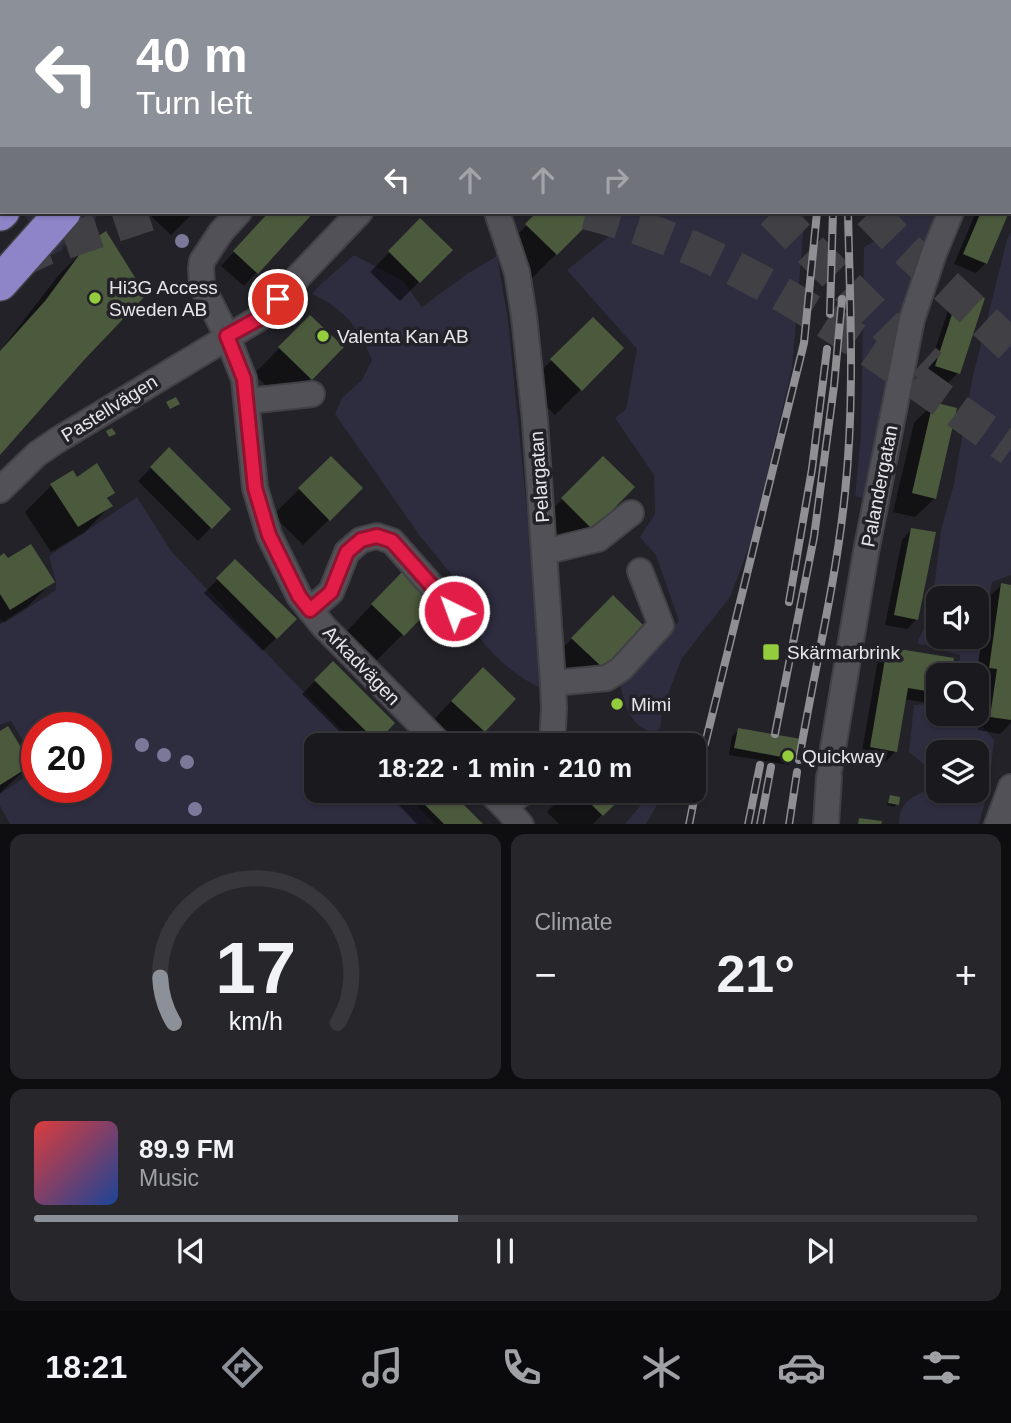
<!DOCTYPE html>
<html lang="en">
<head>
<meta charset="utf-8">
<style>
	body { margin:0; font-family:Arial,sans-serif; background:#27272b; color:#f1f3f6; height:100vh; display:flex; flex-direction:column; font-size:26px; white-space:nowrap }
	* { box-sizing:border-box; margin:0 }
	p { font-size:23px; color:#9fa1a4 }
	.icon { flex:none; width:38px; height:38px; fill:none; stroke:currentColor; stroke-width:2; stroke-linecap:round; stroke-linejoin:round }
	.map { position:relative; height:824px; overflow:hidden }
	.sheet { display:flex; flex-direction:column; gap:10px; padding:10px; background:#0e0e10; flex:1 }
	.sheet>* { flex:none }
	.guide { position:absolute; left:0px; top:0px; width:1012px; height:214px; box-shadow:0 2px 5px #0004,0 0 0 2px #38383c; background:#8c9099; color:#fff; overflow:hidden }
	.tools { position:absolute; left:926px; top:586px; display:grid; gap:14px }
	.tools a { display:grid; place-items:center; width:63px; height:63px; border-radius:14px; background:#1a1a1e; box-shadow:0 2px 5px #0004,0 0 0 2px #38383c; font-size:35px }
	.speed { position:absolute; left:21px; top:712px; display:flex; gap:14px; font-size:35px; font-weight:700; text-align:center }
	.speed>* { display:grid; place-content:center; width:91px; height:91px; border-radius:50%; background:#1a1a1e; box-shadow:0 2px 5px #0004,0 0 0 2px #38383c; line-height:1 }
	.speed .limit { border:10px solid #d22; background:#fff; color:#111 }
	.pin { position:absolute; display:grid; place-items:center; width:60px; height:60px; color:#fff; margin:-30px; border:4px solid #fff; border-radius:50%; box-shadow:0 2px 7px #0007 }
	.me { position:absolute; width:77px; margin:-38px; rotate:318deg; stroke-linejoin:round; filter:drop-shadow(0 0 5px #0008) }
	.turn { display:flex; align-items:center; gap:24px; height:147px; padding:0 21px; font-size:32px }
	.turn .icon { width:91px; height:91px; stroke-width:2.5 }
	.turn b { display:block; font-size:49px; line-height:60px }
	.lanes { display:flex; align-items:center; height:66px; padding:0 21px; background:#0003; justify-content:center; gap:35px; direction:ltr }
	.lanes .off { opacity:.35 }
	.big { font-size:52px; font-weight:700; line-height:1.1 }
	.sheet .tile { flex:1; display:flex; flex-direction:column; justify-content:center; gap:10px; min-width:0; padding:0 24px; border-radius:14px; background:#27272b }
	.sheet .dial { align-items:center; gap:0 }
	.dial svg { height:182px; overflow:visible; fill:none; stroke:#38383c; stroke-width:7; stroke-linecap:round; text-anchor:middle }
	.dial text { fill:#f1f3f6; stroke:none }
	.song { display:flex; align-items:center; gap:21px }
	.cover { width:84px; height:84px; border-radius:10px; background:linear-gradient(135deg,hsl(0 70% 55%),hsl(220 70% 35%)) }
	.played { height:7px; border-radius:4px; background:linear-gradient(90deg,#8c9099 45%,#38383c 45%) }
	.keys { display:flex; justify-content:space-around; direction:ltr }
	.heat { display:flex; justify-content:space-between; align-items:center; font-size:38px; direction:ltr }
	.sheet .tiles { flex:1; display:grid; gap:10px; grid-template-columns:1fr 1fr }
	.tile:last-child { grid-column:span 2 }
	.trip { position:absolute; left:304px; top:733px; width:402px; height:70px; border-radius:14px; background:#1a1a1e; box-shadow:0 2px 5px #0004,0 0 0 2px #38383c; font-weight:700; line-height:70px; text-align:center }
	.dock { display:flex; height:112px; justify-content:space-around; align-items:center; background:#0a0a0c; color:#9fa1a4 }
	.dock .icon { width:49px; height:49px }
	.dock .selected { color:#8c9099 }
	.dock b { font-size:32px; color:#f1f3f6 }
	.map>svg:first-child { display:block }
	.green { fill:#2e2c3f; fill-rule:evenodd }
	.shadow { fill:#0007 }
	.building { fill:#4b593c }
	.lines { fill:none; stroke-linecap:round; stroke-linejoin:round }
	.highway-tunnel { stroke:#404045; stroke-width:35; stroke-dasharray:35 18; stroke-linecap:butt }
	.minor-casing { stroke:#414145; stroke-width:28 }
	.highway-casing { stroke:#414145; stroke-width:38 }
	.minor { stroke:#515157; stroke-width:24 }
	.highway { stroke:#8e85c8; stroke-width:35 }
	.rail-casing { stroke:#908f94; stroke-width:8 }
	.rail { stroke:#232228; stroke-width:5; stroke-dasharray:16; stroke-linecap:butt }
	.tree { fill:#7c789a }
	.route-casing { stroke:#92132f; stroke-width:18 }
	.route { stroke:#e11d48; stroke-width:12 }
	.poi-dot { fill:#93cd3d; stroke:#232228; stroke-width:2.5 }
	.labels { text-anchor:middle; stroke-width:7; stroke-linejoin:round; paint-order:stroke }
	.poi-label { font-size:19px; fill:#e7e7eb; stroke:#232228; text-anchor:start }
	.street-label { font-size:19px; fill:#e7e7eb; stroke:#232228 }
</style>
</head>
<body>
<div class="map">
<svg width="1011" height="825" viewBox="0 0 1011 825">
	<rect width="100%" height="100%" fill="#232228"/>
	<g class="green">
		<polygon points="885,0 1011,0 1011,73 1010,75 1010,2"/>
		<polygon points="22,212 98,212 98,214 92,225 63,246 62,250 54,255 48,253 45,242"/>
		<path d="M613,212H805L792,368L752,539L730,597L682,658L663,707L660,728L655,733C628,726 626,706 619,682L679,621L656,555L640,537L655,514L654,475L615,418L626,409L637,349L567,270L607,238L618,219Z"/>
		<polygon points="891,212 941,212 866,499 855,496 861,436 864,247 891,232"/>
		<path d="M1011,232V575L992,582L978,664L982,683L978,720L994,740L989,787L979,824H899C899,801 913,797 931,788L925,765L909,752L914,705L938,703V714H976V676L958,675L960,655L917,643L931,614L941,530L954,484L972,380L1007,240ZM938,598H976V637H938ZM938,752H976V791H938Z"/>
		<path d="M354,255L403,281L422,307L467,274L497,256L508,321L545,690C516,678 484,650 470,622L475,603L420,536L335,414L342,398L362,380L372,360C359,327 344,309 312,294L320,285Z"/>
		<polygon points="137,497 171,551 289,677 357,745 317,746 317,791 402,791 435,824 10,824 0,806 0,794 37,769 37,788 96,788 96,728 37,728 37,764 11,721 0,725 0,617 4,623 56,590 56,582 49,556"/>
		<polygon points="653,791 660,791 662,796 646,824 625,824"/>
	</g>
	<g class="shadow">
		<polygon points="355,0 382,0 380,2"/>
		<polygon points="471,0 511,0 470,2"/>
		<polygon points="750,0 785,0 782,2"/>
		<polygon points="149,212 194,212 171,235 148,213"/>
		<polygon points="270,212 312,212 244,286 221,266"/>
		<polygon points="540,212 597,213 530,280 501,251"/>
		<polygon points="976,212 1007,212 986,263 976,273 954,264"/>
		<polygon points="420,221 450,250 400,301 370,272"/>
		<polygon points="89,245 82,358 0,453 0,351 58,276"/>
		<polygon points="961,292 958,373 948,383 926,376 951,302"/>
		<polygon points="310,317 341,347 285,404 254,374"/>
		<polygon points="593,319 622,348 555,415 526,386"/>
		<polygon points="933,404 935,498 915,517 893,512 914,423"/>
		<polygon points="169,450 229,509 198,541 138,481"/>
		<polygon points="331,458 361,488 303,545 273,515"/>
		<polygon points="603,458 632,487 566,554 537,525"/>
		<polygon points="72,472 77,479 113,492 106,500 110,506 85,532 51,552 25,512 51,486"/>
		<polygon points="912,529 917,619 907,629 885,625 902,540"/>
		<polygon points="0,558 52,582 27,607 0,624"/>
		<polygon points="235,562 294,620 263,651 204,593"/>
		<polygon points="1001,585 1011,586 1011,723 1000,734 978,730 984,682 976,681 976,678 988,598"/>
		<polygon points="613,597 643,627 577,693 547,664"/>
		<polygon points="378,598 435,602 377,660 347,631"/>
		<polygon points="888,648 938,676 938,702 936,704 904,699 895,752 885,762 861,757 878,659"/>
		<polygon points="333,663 393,723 370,746 354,746 302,694"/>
		<polygon points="457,695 514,699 469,746 446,746 427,727"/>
		<polygon points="739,730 796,759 789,765 729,755 732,736"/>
		<polygon points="0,733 30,765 0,793"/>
		<polygon points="395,791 448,791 481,825 418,825 390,796"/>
		<polygon points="567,791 626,791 592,825 560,825 547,812"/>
		<polygon points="890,797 897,804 894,807 887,805"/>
	</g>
	<g class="building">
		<polygon points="269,212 314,212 258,274 233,251"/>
		<polygon points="537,212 598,212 599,213 557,255 525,224"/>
		<polygon points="981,212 1009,212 987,264 963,254"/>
		<polygon points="420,218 453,250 420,283 388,251"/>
		<polygon points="106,231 146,295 84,360 0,455 0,351 45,301 88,243"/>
		<polygon points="960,290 985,298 960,374 935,366"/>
		<polygon points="310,315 344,347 312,380 278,347"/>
		<polygon points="593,317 624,348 582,391 550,359"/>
		<polygon points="176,397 180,404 170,409 166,402"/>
		<polygon points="933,402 957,408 936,499 912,493"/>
		<polygon points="112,428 116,434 109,437 106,431"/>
		<polygon points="169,447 231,509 212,529 150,467"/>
		<polygon points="331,456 363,488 330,521 298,488"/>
		<polygon points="603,456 635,487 593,530 561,498"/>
		<polygon points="97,463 115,493 107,498 113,506 78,527 50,484 73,470 77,477"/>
		<polygon points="911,528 936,532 918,620 894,615"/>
		<polygon points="31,544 55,582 10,610 0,594 0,556 4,553 8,558"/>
		<polygon points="235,559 297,619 277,639 216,578"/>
		<polygon points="404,570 437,602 404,636 371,604"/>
		<polygon points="1001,583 1011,585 1011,720 990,717 997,669 989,668"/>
		<polygon points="613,595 645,627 604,669 571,638"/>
		<polygon points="887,647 954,658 951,676 938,676 938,693 908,688 897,752 870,747"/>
		<polygon points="333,661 395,723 377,742 314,680"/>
		<polygon points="483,667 516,699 485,732 451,701"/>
		<polygon points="8,726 32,765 0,785 0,731"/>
		<polygon points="738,728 801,739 797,760 734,748"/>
		<polygon points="411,791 450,791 484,825 445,825"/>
		<polygon points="578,791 628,791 603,816"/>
		<polygon points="890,795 900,797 899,805 888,803"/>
		<polygon points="859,818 882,821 881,825 858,825"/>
	</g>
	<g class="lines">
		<g class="highway-tunnel">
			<polyline points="513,0 527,2"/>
			<polyline points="582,0 583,2"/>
			<polyline points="674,0 675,2"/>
			<polyline points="302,2 315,0"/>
			<polyline points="0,106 2,105"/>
			<polyline points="1010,195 1011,196"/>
			<path d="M586,212C747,252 878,355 1011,449"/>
			<polyline points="773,212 886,326 930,366"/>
			<polyline points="870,212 906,249 1011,346"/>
			<polyline points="16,262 43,249 153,212"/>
		</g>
		<g class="minor-casing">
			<g id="minor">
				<polyline points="67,0 68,2"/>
				<polyline points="730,0 730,2"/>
				<polyline points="97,2 97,0"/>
				<polyline points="428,2 430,0"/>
				<polyline points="629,2 632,0"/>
				<polyline points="1010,96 1011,94"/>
				<polyline points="0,146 2,144"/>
				<polyline points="239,212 221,232 202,261 201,268 202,286 227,336 244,379 255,488 269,535 299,596 324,627 442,746"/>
				<polyline points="497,212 517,272 524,316 535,421 553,683 554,709 552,746"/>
				<polyline points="248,401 312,394"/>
				<polyline points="0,490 37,454 56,441 258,319 360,212"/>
				<polyline points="544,552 598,539 631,513"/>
				<polyline points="310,610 331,592 347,552 361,540 377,536 392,541 454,611"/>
				<polyline points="553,683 607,678 621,669 661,625 640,571"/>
				<polyline points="830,766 866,552 912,319 934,253 951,212"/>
				<polyline points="489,791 504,806 525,791"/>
				<polyline points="504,806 521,825"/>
				<polyline points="826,825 829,777"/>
				<polyline points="997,825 1011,787"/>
			</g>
		</g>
		<g class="highway-casing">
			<g id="highway">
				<polyline points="187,2 188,0"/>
				<polyline points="260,2 262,0"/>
				<polyline points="0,213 2,211"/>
				<polyline points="0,283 63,212"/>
			</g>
		</g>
		<use href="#minor" class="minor"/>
		<use href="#highway" class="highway"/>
		<g class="rail-casing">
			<g id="rail">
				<polyline points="813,0 814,2"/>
				<polyline points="834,0 834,2"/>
				<polyline points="830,314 833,212"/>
				<polyline points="789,602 812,469 827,349"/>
				<polyline points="775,734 814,537 834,386 842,299"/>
				<polyline points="705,744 804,343 817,212"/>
				<path d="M799,760C814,671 836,583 845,493C855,399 850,306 848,212"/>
				<polyline points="689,825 703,755"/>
				<polyline points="748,825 760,765"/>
				<polyline points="760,825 771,767"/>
				<polyline points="789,825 797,772"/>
			</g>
		</g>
		<use href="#rail" class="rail"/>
	</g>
	<g class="tree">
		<circle cx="182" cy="241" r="7"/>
		<circle cx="142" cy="745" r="7"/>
		<circle cx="164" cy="755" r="7"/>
		<circle cx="187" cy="762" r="7"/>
		<circle cx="195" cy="809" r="7"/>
	</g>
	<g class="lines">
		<g class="route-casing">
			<polyline id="route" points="278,299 258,319 227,336 244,379 255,488 269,535 299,596 310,610 331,592 347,552 361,540 377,536 392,541 454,611"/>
		</g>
		<use href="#route" class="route"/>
	</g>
	<g class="poi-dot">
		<circle cx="95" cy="298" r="7"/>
		<circle cx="323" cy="336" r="7"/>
		<rect x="762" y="643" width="18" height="18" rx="3.5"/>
		<circle cx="617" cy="704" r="7"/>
		<circle cx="788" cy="756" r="7"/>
	</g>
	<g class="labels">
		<g class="poi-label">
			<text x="109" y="294">Hi3G Access<tspan x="109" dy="22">Sweden AB</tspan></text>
			<text x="337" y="343">Valenta Kan AB</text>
			<text x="787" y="659">Skärmarbrink</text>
			<text x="631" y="711">Mimi</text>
			<text x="802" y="763">Quickway</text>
		</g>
		<g class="street-label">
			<text transform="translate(109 408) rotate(-32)" y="7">Pastellvägen</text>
			<text transform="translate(539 477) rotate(-94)" y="7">Pelargatan</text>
			<text transform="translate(879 486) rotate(-79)" y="7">Palandergatan</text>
			<text transform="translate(362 665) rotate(46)" y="7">Arkadvägen</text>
		</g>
	</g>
</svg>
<div class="tools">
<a><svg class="icon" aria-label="sound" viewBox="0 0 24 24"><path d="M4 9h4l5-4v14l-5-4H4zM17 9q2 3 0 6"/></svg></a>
<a><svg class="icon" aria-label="search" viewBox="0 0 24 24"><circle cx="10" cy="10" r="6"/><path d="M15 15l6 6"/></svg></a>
<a><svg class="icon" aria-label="layers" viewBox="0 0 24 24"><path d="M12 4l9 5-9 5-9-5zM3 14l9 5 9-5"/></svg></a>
</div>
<div class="speed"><div class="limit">20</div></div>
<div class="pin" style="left:278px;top:299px;background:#d93025"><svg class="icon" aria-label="arrive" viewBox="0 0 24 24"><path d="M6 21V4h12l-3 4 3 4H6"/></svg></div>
<svg class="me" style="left:454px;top:611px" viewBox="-20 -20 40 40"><circle r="17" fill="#e11d48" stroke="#fff" stroke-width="3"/><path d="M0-11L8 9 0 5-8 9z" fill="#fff"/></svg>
<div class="trip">18:22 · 1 min · 210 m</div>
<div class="guide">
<div class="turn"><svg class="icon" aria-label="left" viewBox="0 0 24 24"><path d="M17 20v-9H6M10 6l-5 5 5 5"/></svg><div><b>40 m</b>Turn left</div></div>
<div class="lanes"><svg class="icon" aria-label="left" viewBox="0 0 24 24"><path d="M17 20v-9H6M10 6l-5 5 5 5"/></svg><svg class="icon off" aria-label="ahead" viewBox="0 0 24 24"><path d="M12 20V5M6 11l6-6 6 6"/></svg><svg class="icon off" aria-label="ahead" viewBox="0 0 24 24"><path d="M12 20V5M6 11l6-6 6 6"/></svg><svg class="icon off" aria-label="right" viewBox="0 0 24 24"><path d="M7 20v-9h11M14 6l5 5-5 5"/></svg></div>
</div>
</div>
<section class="sheet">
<div class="tiles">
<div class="tile dial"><svg viewBox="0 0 100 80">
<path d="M14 69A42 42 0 1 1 86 69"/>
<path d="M14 69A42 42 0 0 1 8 49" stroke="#8c9099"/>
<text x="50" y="56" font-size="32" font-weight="700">17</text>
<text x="50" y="72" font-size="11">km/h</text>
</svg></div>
<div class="tile"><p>Climate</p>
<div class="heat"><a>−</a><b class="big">21°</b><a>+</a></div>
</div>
<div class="tile">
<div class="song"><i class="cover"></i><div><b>89.9 FM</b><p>Music</p></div></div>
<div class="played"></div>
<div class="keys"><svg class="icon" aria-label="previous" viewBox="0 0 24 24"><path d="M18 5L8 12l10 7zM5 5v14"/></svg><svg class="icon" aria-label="pause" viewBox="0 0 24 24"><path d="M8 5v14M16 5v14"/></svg><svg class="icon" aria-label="next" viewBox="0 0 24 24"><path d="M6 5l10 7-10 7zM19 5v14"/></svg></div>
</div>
</div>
</section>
<nav class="dock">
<b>18:21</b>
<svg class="icon selected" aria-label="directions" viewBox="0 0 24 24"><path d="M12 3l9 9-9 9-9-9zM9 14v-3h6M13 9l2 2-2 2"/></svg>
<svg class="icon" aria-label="music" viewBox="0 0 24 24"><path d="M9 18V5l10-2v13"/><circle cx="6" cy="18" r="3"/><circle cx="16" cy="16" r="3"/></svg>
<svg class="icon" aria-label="phone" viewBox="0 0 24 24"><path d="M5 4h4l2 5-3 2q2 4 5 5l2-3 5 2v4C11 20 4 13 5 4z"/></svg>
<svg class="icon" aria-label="climate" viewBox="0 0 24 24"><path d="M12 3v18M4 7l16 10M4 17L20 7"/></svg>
<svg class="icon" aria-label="car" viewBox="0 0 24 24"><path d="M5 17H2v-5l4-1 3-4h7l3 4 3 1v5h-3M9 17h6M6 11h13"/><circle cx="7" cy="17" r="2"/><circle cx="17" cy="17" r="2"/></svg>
<svg class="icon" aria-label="filters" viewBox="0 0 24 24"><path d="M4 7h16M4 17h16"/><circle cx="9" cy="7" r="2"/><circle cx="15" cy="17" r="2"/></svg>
</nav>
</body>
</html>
